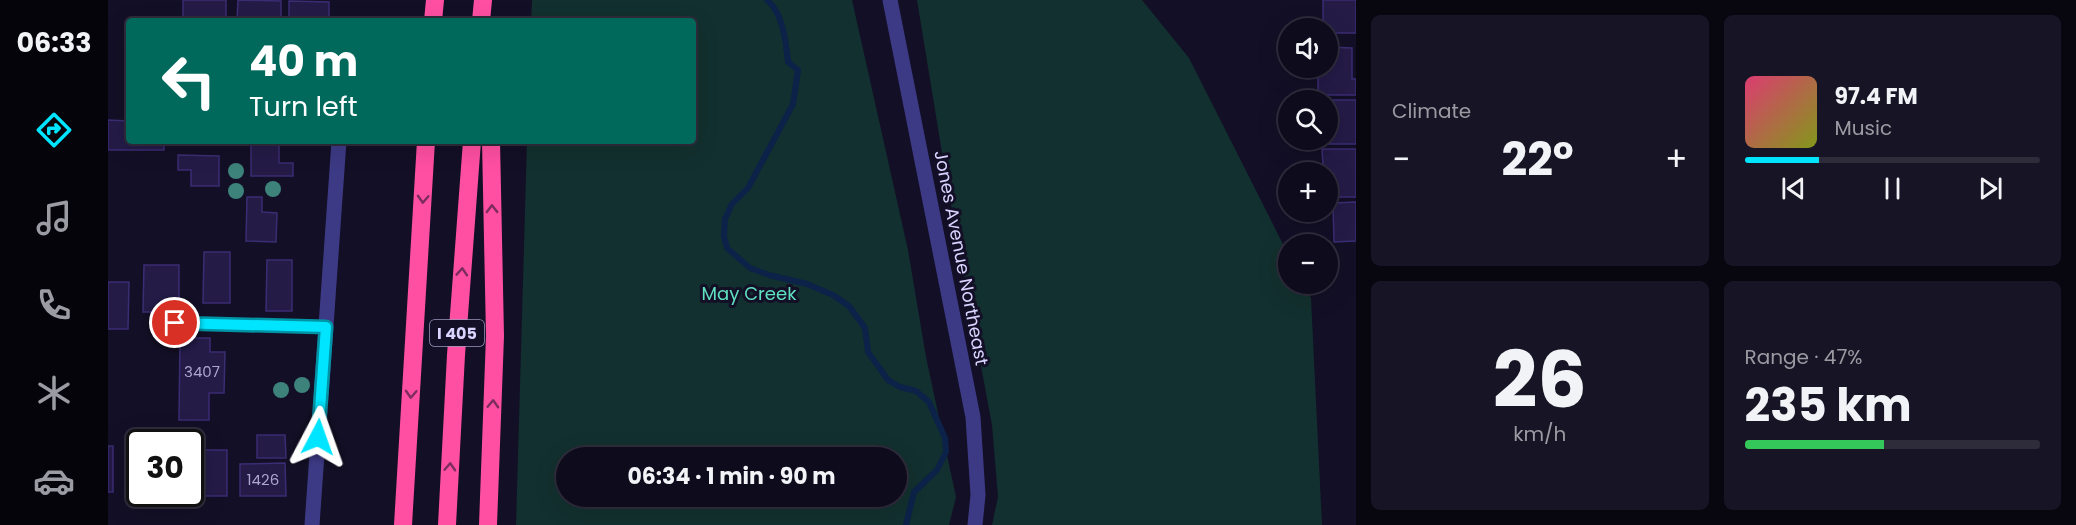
<!DOCTYPE html>
<html lang="en">
<head>
<meta charset="utf-8">
<style>
	body { margin:0; font-family:Poppins,sans-serif; background:#171425; color:#f1f3f6; height:100vh; display:flex; flex-direction:column; font-size:22px; white-space:nowrap }
	* { box-sizing:border-box; margin:0 }
	p { font-size:20px; color:#9b9ba3 }
	.icon { flex:none; width:33px; height:33px; fill:none; stroke:currentColor; stroke-width:2; stroke-linecap:round; stroke-linejoin:round }
	.map { position:relative; flex:1; overflow:hidden }
	.sheet { display:flex; flex-direction:column; gap:15px; padding:15px; background:#08060f; width:720px }
	.sheet>* { flex:none }
	.hud { position:absolute; left:18px; top:18px; width:570px; height:126px; border-radius:6px; box-shadow:0 6px 24px #0002,0 0 0 2px #2e2b3b; background:#00695c; color:#fff; overflow:hidden }
	.controls { position:absolute; left:1170px; top:18px; display:grid; gap:12px }
	.controls a { display:grid; place-items:center; width:60px; height:60px; border-radius:50%; background:#0e0b1c; box-shadow:0 6px 24px #0002,0 0 0 2px #2e2b3b; font-size:30px }
	.speed { position:absolute; left:18px; top:429px; display:flex; gap:12px; font-size:30px; font-weight:700; text-align:center }
	.speed>* { display:grid; place-content:center; width:78px; height:78px; border-radius:50%; background:#0e0b1c; box-shadow:0 6px 24px #0002,0 0 0 2px #2e2b3b; line-height:1 }
	.speed .limit { border:3px solid #111; border-radius:9px; background:#fff; color:#111 }
	.pin { position:absolute; display:grid; place-items:center; width:51px; height:51px; color:#fff; margin:-26px; border:3px solid #fff; border-radius:50%; box-shadow:0 2px 6px #0007 }
	.me { position:absolute; width:66px; margin:-33px; rotate:4deg; stroke-linejoin:round; filter:drop-shadow(0 0 4px #0008) }
	.turn { display:flex; align-items:center; gap:21px; height:126px; padding:0 24px; font-size:27px }
	.turn .icon { width:78px; height:78px; stroke-width:2.5 }
	.turn b { display:block; font-size:42px; line-height:51px }
	.big { font-size:45px; font-weight:700; line-height:1.1 }
	.sheet .widget { flex:1; display:flex; flex-direction:column; justify-content:center; gap:9px; min-width:0; padding:0 21px; border-radius:9px; background:#171425 }
	.sheet .dial { align-items:center; gap:0 }
	.dial b { font-size:78px; line-height:1 }
	.song { display:flex; align-items:center; gap:18px }
	.cover { width:72px; height:72px; border-radius:9px; background:linear-gradient(135deg,hsl(340 70% 55%),hsl(70 70% 35%)) }
	.played { height:6px; border-radius:3px; background:linear-gradient(90deg,#00e5ff 25%,#2e2b3b 25%) }
	.keys { display:flex; justify-content:space-around; direction:ltr }
	.heat { display:flex; justify-content:space-between; align-items:center; font-size:33px; direction:ltr }
	.charge { height:9px; border-radius:4px; background:linear-gradient(90deg,#34c759 47%,#2e2b3b 0) }
	.sheet .tiles { flex:1; display:grid; gap:15px; grid-template-columns:repeat(2,1fr) }
	.trip { position:absolute; left:448px; top:447px; width:351px; height:60px; border-radius:30px; background:#0e0b1c; box-shadow:0 6px 24px #0002,0 0 0 2px #2e2b3b; font-weight:700; line-height:60px; text-align:center }
	main { display:flex; flex:1; min-height:0 }
	.menu { display:flex; flex-direction:column; width:108px; justify-content:space-around; align-items:center; background:#06040b; color:#9b9ba3 }
	.menu .icon { width:42px; height:42px }
	.menu .current { color:#00e5ff }
	.menu b { font-size:27px; color:#f1f3f6 }
	.map>svg:first-child { display:block }
	.green { fill:#12302f; fill-rule:evenodd }
	.lines { fill:none; stroke-linecap:round; stroke-linejoin:round }
	.stream { stroke:#0c2248; stroke-width:6 }
	.building { fill:#241b47; stroke:#3b2d73; stroke-width:1.5 }
	.service { stroke:#3d3a85; stroke-width:8 }
	.minor { stroke:#3d3a85; stroke-width:15 }
	.motorway { stroke:#ff4fa3; stroke-width:18 }
	.tree { fill:#3d827b }
	.oneway { stroke:#7d2c5e }
	.route-casing { stroke:#0095a6; stroke-width:15 }
	.route { stroke:#00e5ff; stroke-width:10 }
	.labels { text-anchor:middle; stroke-width:6; stroke-linejoin:round; paint-order:stroke }
	.number-label { font-size:15px; fill:#aca6d1 }
	.shield { fill:#130f26; stroke:#9e99be; stroke-width:1.5 }
	.shield-label { font-size:16px; font-weight:bold; fill:#d9d4ff }
	.street-label { font-size:18px; fill:#d9d4ff; stroke:#130f26 }
	.park-label { font-size:18px; fill:#5fe0c0; stroke:#130f26 }
</style>
</head>
<body>
<main>
<nav class="menu">
<b>06:33</b>
<svg class="icon current" aria-label="directions" viewBox="0 0 24 24"><path d="M12 3l9 9-9 9-9-9zM9 14v-3h6M13 9l2 2-2 2"/></svg>
<svg class="icon" aria-label="music" viewBox="0 0 24 24"><path d="M9 18V5l10-2v13"/><circle cx="6" cy="18" r="3"/><circle cx="16" cy="16" r="3"/></svg>
<svg class="icon" aria-label="phone" viewBox="0 0 24 24"><path d="M5 4h4l2 5-3 2q2 4 5 5l2-3 5 2v4C11 20 4 13 5 4z"/></svg>
<svg class="icon" aria-label="climate" viewBox="0 0 24 24"><path d="M12 3v18M4 7l16 10M4 17L20 7"/></svg>
<svg class="icon" aria-label="car" viewBox="0 0 24 24"><path d="M5 17H2v-5l4-1 3-4h7l3 4 3 1v5h-3M9 17h6M6 11h13"/><circle cx="7" cy="17" r="2"/><circle cx="17" cy="17" r="2"/></svg>
</nav>
<div class="map">
<svg width="1248" height="525" viewBox="0 0 1248 525">
	<rect width="100%" height="100%" fill="#130f26"/>
	<g class="green">
		<path d="M424,0H744L800,250L818,357L848,497L841,525H408L419,141H585V21H423ZM459,458H789V496H459Z"/>
		<polygon points="809,0 1034,0 1081,58 1180,254 1180,284 1195,284 1203,298 1214,525 884,525 890,497 884,425 840,189"/>
	</g>
	<g class="lines">
		<path class="stream" d="M659,0C675,13 678,42 680,62L690,70L685,104L640,188L624,204L617,219L616,236L619,248L642,268L661,275L699,284L725,295L741,306L757,328L760,352L780,380L792,387L808,391L821,402L837,438L838,452L829,470L806,492L798,525"/>
	</g>
	<g class="building">
		<rect x="75" y="0" width="43" height="21"/>
		<polygon points="130,0 173,1 173,21 129,21"/>
		<polygon points="1215,0 1248,0 1248,33 1220,33 1220,28 1215,28"/>
		<polygon points="181,1 221,2 221,21 181,21"/>
		<polygon points="1220,47 1244,48 1244,79 1248,79 1248,95 1210,95 1210,68 1220,68"/>
		<polygon points="1221,100 1248,100 1248,144 1208,144 1208,140 1220,140"/>
		<polygon points="0,120 21,121 21,141 56,141 56,150 0,150"/>
		<polygon points="143,141 171,141 171,163 185,163 185,176 143,176"/>
		<polygon points="1214,149 1248,149 1248,197 1220,197 1220,172 1202,172 1202,165 1215,165"/>
		<polygon points="70,155 111,156 111,186 83,186 83,170 70,170"/>
		<polygon points="139,197 154,197 154,212 169,213 168,242 138,241"/>
		<polygon points="1248,202 1248,241 1226,242 1225,203"/>
		<polygon points="96,252 122,252 122,303 95,303"/>
		<polygon points="159,260 184,260 184,311 158,311"/>
		<polygon points="36,265 71,265 71,312 35,312"/>
		<polygon points="0,282 21,282 20,329 0,329"/>
		<polygon points="72,338 102,338 102,352 117,352 116,393 101,393 101,420 71,420"/>
		<polygon points="149,435 177,435 178,458 149,458"/>
		<rect x="0" y="446" width="5" height="46"/>
		<polygon points="91,450 119,450 119,496 77,496 77,494 82,494 82,466 91,466"/>
		<polygon points="26,451 32,451 32,494 27,494"/>
		<polygon points="177,463 178,496 132,496 132,464"/>
	</g>
	<g class="lines">
		<polyline class="service" points="46,323 218,327"/>
		<g class="minor">
			<polyline points="782,0 865,417 870,495 867,525"/>
			<polyline points="204,525 231,141"/>
		</g>
		<g class="motorway">
			<polyline points="325,21 327,0"/>
			<polyline points="373,21 375,0"/>
			<polyline points="295,525 318,141"/>
			<polyline points="339,525 348,355 364,141"/>
			<polyline points="380,525 387,336 383,141"/>
		</g>
	</g>
	<g class="tree">
		<circle cx="128" cy="171" r="8"/>
		<circle cx="165" cy="189" r="8"/>
		<circle cx="128" cy="191" r="8"/>
		<circle cx="194" cy="385" r="8"/>
		<circle cx="173" cy="390" r="8"/>
	</g>
	<defs><path id="oneway-chevron" d="M-2-3.5L2.5 0L-2 3.5" fill="none" stroke-width="1.6" stroke-linecap="round" stroke-linejoin="round" transform="scale(1.5)"/></defs>
	<g class="oneway">
		<use href="#oneway-chevron" transform="translate(315 199) rotate(93)"/>
		<use href="#oneway-chevron" transform="translate(384 209) rotate(-91)"/>
		<use href="#oneway-chevron" transform="translate(354 272) rotate(-86)"/>
		<use href="#oneway-chevron" transform="translate(303 394) rotate(93)"/>
		<use href="#oneway-chevron" transform="translate(385 404) rotate(-88)"/>
		<use href="#oneway-chevron" transform="translate(342 467) rotate(-87)"/>
	</g>
	<g class="lines">
		<g class="route-casing">
			<polyline id="route" points="67,323 218,327 210,437"/>
		</g>
		<use href="#route" class="route"/>
	</g>
	<g class="labels">
		<g class="number-label">
			<text x="94" y="377">3407</text>
			<text x="155" y="485">1426</text>
		</g>
		<rect class="shield" x="322" y="320" width="54" height="26" rx="4.5"/>
		<g class="shield-label">
			<text x="349" y="339">I 405</text>
		</g>
		<g class="street-label">
			<text transform="translate(853 258) rotate(79)" y="6">Jones Avenue Northeast</text>
		</g>
		<g class="park-label">
			<text x="641" y="300">May Creek</text>
		</g>
	</g>
</svg>
<div class="controls">
<a><svg class="icon" aria-label="sound" viewBox="0 0 24 24"><path d="M4 9h4l5-4v14l-5-4H4zM17 9q2 3 0 6"/></svg></a>
<a><svg class="icon" aria-label="search" viewBox="0 0 24 24"><circle cx="10" cy="10" r="6"/><path d="M15 15l6 6"/></svg></a>
<a>+</a>
<a>−</a>
</div>
<div class="speed"><div class="limit">30</div></div>
<div class="pin" style="left:67px;top:323px;background:#d93025"><svg class="icon" aria-label="arrive" viewBox="0 0 24 24"><path d="M6 21V4h12l-3 4 3 4H6"/></svg></div>
<svg class="me" style="left:210px;top:437px" viewBox="-20 -20 40 40"><path d="M0-17L14 15 0 8-14 15z" fill="#00e5ff" stroke="#fff" stroke-width="4"/></svg>
<div class="trip">06:34 · 1 min · 90 m</div>
<div class="hud">
<div class="turn"><svg class="icon" aria-label="left" viewBox="0 0 24 24"><path d="M17 20v-9H6M10 6l-5 5 5 5"/></svg><div><b>40 m</b>Turn left</div></div>
</div>
</div>
<section class="sheet">
<div class="tiles">
<div class="widget"><p>Climate</p>
<div class="heat"><a>−</a><b class="big">22°</b><a>+</a></div>
</div>
<div class="widget">
<div class="song"><i class="cover"></i><div><b>97.4 FM</b><p>Music</p></div></div>
<div class="played"></div>
<div class="keys"><svg class="icon" aria-label="previous" viewBox="0 0 24 24"><path d="M18 5L8 12l10 7zM5 5v14"/></svg><svg class="icon" aria-label="pause" viewBox="0 0 24 24"><path d="M8 5v14M16 5v14"/></svg><svg class="icon" aria-label="next" viewBox="0 0 24 24"><path d="M6 5l10 7-10 7zM19 5v14"/></svg></div>
</div>
<div class="widget dial"><b>26</b><p>km/h</p></div>
<div class="widget"><p>Range · 47%</p><b class="big">235 km</b><div class="charge"></div></div>
</div>
</section>
</main>
</body>
</html>
